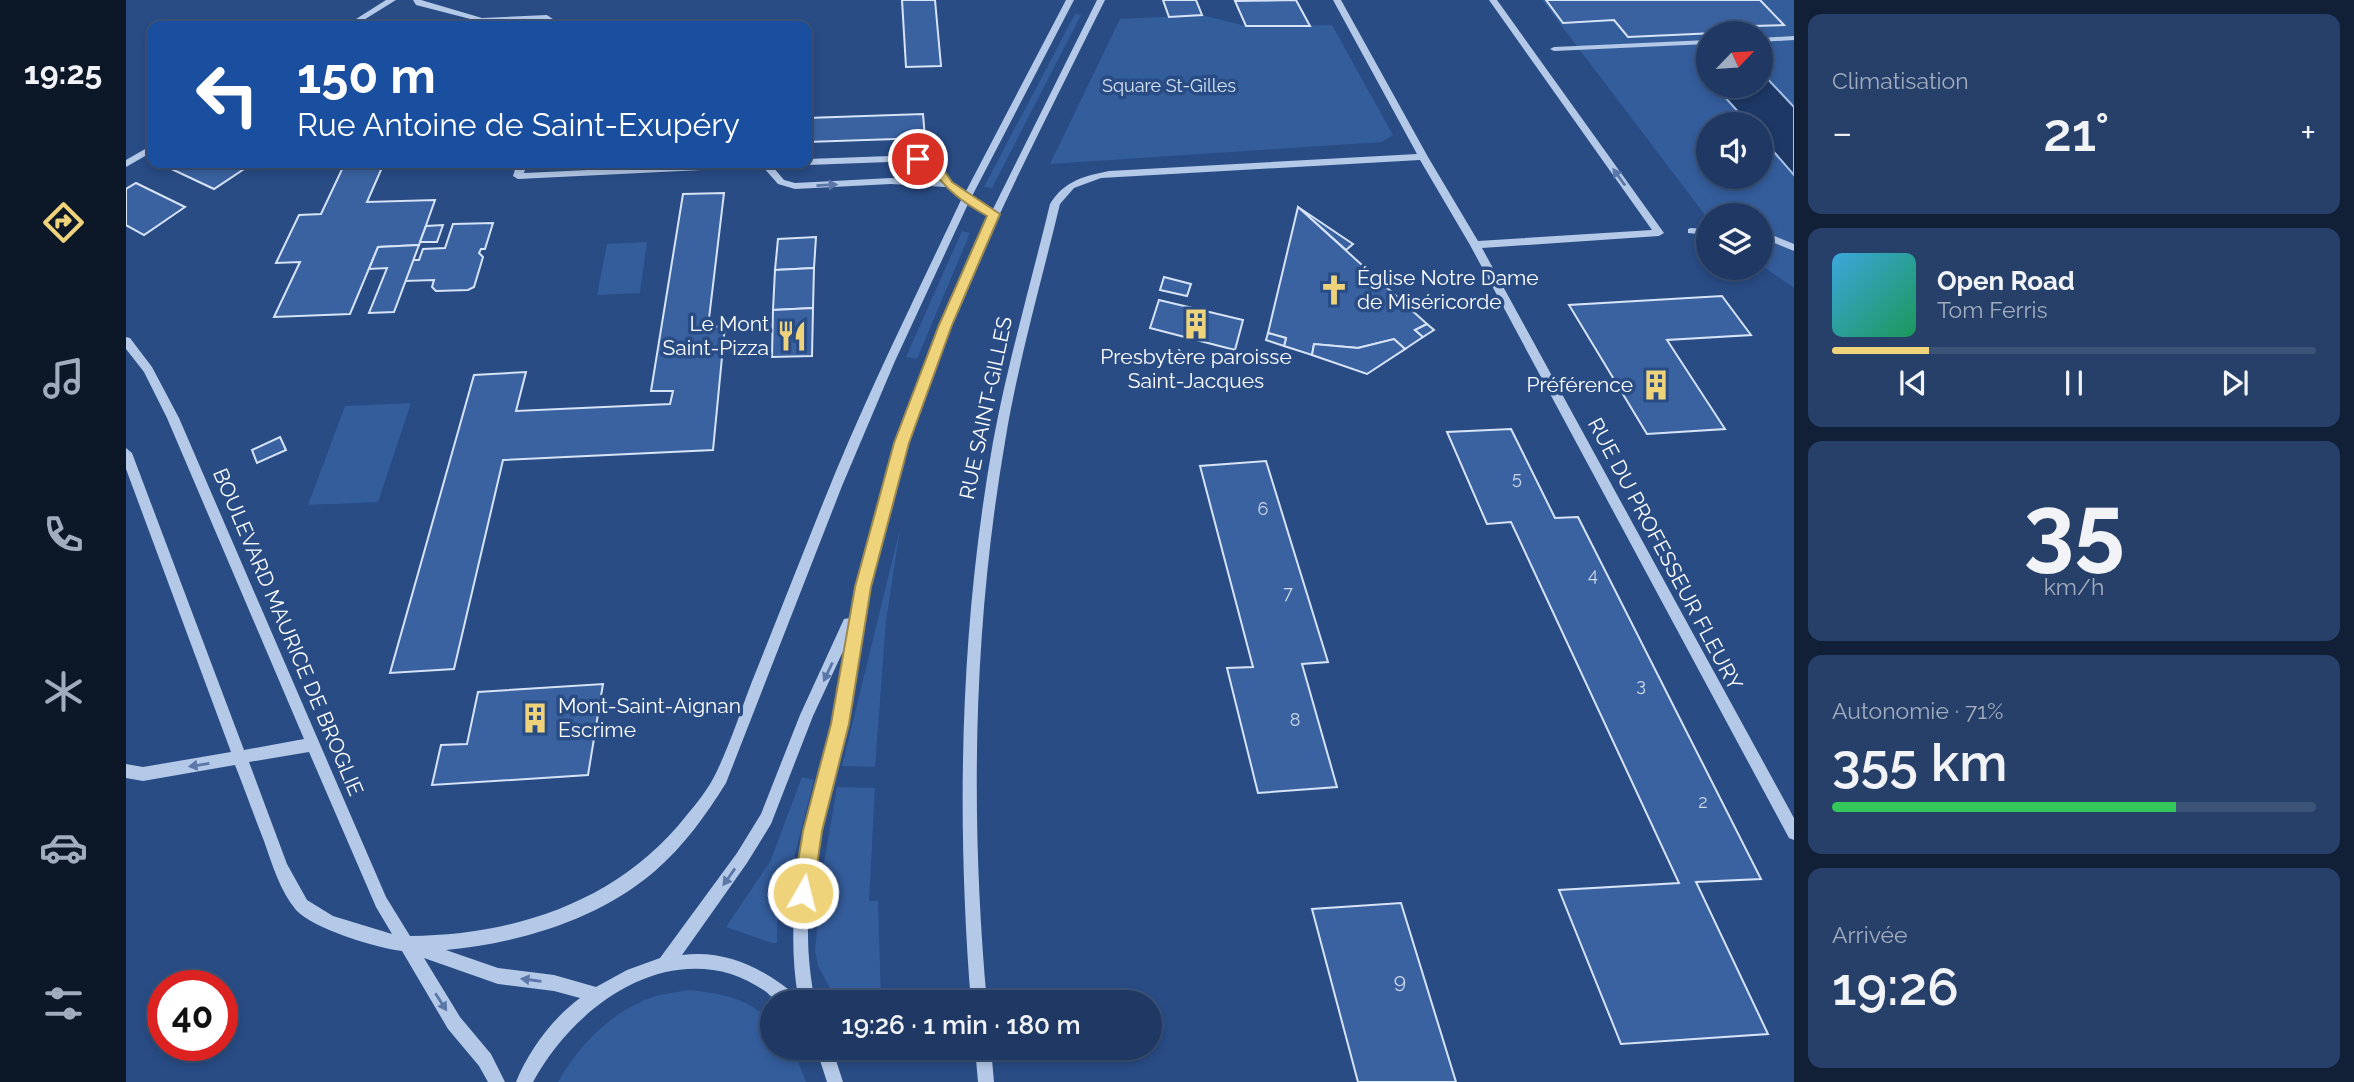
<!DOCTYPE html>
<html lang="fr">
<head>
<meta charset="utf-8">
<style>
	body { margin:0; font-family:Raleway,sans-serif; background:#27406a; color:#f1f3f6; height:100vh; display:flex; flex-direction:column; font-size:26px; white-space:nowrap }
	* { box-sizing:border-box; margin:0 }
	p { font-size:23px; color:#a1acbf }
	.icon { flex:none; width:38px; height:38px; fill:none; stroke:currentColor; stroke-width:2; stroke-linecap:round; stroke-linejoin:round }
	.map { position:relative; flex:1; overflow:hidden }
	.sheet { display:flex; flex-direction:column; gap:14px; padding:14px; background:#111f37; width:560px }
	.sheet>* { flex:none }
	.top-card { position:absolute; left:21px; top:21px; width:665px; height:147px; border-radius:14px; box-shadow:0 4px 10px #0003,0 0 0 2px #3c5378; background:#1a4fa0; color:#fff; overflow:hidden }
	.needle { width:46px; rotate:65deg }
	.fabs { position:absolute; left:1570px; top:21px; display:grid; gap:14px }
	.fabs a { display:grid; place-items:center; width:77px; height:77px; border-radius:50%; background:#1f3964; box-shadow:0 4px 10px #0003,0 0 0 2px #3c5378; font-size:35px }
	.speed { position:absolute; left:21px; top:970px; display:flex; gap:14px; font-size:35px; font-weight:700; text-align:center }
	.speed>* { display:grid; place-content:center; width:91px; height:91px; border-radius:50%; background:#1f3964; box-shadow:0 4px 10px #0003,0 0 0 2px #3c5378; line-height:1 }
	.speed .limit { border:10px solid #d22; background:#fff; color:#111 }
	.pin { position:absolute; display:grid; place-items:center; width:60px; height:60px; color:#fff; margin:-30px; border:4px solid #fff; border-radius:50%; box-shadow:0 2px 7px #0007 }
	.me { position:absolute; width:77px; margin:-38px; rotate:8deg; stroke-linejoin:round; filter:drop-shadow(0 0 5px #0008) }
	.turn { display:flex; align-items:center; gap:24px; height:147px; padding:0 35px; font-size:32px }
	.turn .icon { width:91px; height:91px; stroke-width:2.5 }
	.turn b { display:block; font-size:49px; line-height:60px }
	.big { font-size:52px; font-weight:600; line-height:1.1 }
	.sheet .card { flex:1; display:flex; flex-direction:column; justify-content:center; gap:10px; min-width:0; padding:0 24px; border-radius:14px; background:#27406a }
	.sheet .dial { align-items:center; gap:0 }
	.dial b { font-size:91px; line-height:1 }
	.song { display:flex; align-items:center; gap:21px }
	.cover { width:84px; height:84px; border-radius:10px; background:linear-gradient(135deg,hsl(200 70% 55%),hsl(150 70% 35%)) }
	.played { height:7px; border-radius:4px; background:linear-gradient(90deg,#eed37b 20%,#3c5378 20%) }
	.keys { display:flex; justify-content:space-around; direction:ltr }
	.heat { display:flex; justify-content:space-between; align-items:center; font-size:38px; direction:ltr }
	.charge { height:10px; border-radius:5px; background:linear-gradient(90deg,#34c759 71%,#3c5378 0) }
	.trip { position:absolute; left:634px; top:990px; width:402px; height:70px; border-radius:35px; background:#1f3964; box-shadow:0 4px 10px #0003,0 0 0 2px #3c5378; font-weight:600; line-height:70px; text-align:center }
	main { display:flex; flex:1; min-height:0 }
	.menu { display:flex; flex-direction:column; width:126px; justify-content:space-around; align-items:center; background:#0c1728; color:#a1acbf }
	.menu .icon { width:49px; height:49px }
	.menu .selected { color:#eed37b }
	.menu b { font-size:32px; color:#f1f3f6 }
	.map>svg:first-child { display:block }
	.green { fill:#345d9c; fill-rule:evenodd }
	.water { fill:#1d3865; stroke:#a8c2e7; stroke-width:2 }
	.building { fill:#3a62a1; stroke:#d7e3f6; stroke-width:2 }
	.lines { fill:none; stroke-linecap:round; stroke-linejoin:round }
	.minor { fill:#b4c8e7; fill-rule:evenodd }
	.oneway { fill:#5a77a7 }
	.route { fill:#eed37b; stroke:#9b8950; stroke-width:2 }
	.labels { text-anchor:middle; stroke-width:7; stroke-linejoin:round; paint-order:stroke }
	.far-park-label { font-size:18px; fill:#d7e3f6; stroke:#294c85 }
	.number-label { font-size:18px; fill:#ced8e8 }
	.poi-label { font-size:21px; fill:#fff; stroke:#294c85; text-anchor:start }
	.street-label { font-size:21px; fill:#fff; stroke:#294c85 }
	.near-number-label { font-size:21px; fill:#ced8e8 }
</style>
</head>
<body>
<main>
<nav class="menu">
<b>19:25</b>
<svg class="icon selected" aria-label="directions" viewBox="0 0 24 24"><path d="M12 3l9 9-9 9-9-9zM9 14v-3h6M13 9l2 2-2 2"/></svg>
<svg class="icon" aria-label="music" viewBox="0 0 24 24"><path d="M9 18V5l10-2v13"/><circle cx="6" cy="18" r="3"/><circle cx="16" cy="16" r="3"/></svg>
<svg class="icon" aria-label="phone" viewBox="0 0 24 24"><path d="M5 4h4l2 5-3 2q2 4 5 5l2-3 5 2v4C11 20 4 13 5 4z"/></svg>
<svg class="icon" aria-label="climate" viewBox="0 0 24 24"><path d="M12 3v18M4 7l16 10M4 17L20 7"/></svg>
<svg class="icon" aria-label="car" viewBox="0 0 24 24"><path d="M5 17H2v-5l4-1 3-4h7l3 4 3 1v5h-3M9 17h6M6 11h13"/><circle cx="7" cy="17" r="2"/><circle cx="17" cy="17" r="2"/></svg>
<svg class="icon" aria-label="filters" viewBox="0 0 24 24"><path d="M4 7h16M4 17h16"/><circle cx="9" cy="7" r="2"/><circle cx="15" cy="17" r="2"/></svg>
</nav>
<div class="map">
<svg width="1668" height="1082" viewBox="0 0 1668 1082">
	<rect width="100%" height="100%" fill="#294c85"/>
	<g class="green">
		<path d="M1416,0H1668V288L1635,265L1634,215H1582V219ZM1582,33H1634V86H1582ZM1582,124H1634V177H1582Z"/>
		<polygon points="949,14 955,15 866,188 858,187"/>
		<polygon points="1076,15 1120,26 1206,25 1267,135 1256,142 924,164 994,19"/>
		<polygon points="836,231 844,233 791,359 780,357"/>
		<polygon points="521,242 514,293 471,295 481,244"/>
		<polygon points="285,403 252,502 182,505 219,406"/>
		<polygon points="774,529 760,621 749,767 716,766"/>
		<polygon points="676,777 688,780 651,923 651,943 646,943 600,927 644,862"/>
		<polygon points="711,787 749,788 743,901 752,901 755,1003 712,1003 692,966 689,951 698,863"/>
		<path d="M562,990C593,993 624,998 646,1023V1048H667L680,1082H432C452,1047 481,1016 519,1000C532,994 548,993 562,990Z"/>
	</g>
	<polygon class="water" points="1635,72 1668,107 1668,175 1635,137 1634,124 1623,124 1589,86 1634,86"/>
	<g class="building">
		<polygon points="776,0 809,0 815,66 780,67"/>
		<polygon points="1037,0 1070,0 1076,15 1043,17"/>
		<polygon points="1170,0 1184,26 1120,26 1109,1"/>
		<polygon points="1420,0 1634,0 1658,25 1628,26 1633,31 1502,37 1488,20 1437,23"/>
		<polygon points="797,114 799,138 681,142 681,118"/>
		<polygon points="42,163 127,163 88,189 37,165"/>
		<polygon points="219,163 258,163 241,202 309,200 293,245 252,247 224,314 148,317 174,262 150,263 173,215 195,214"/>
		<polygon points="10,183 59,207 18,235 0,225 0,189"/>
		<polygon points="598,193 582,327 599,326 587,450 377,460 328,669 264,673 348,375 400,372 390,411 544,404 547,391 525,391 557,194"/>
		<polygon points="1172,207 1227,244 1220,250"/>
		<polygon points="1172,207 1301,324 1289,330 1297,337 1279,349 1268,339 1232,348 1188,344 1186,355 1158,346 1160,338 1142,333"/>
		<polygon points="367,223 359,249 355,249 353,253 357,257 348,287 342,290 310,291 306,287 308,280 279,281 287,260 293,260 297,249 319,248 327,224"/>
		<polygon points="317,225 311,242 294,242 300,226"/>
		<polygon points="690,237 688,268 649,270 652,239"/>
		<polygon points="293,245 268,312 243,313 261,268 243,269 252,247"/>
		<polygon points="688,268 687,308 647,310 649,270"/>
		<polygon points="1038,277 1065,284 1061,296 1034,290"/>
		<polygon points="1596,296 1625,335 1541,340 1599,429 1521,434 1443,305"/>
		<polygon points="1033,300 1117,320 1109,350 1024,328"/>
		<polygon points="687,308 686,356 646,357 647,310"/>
		<polygon points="1301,324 1308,330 1297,337 1289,330"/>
		<polygon points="1142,333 1160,338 1158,346 1140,340"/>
		<polygon points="1268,339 1279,349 1241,374 1186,355 1188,344 1232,348"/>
		<polygon points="1385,429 1429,518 1452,517 1635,879 1570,882 1642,1034 1495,1044 1433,890 1553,883 1385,522 1361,524 1321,432"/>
		<polygon points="154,437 160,450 131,463 126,450"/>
		<polygon points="1140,461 1202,662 1176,664 1211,787 1132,793 1101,668 1127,667 1074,466"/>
		<polygon points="477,684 462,775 306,785 315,745 341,744 352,692"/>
		<polygon points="1275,903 1330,1082 1232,1082 1186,909"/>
	</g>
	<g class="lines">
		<g class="minor">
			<polygon points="260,0 270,0 228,26 219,26"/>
			<polygon points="287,0 295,0 356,18 421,15 437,26 428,26 419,19 356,22 290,5"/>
			<path d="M940,0H948L845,198L867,209L971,0H979C904,151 823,304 774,466C756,525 742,586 732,647C728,671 726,696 721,721C706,791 681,861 682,934C682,958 685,980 689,1003C679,1003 666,1005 657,1003C650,1002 644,995 639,991C628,984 617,978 605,974C523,950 444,1014 407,1082H390C403,1050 426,1019 454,998L428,991L372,984L298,958L334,1017L365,1054L379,1082H362L353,1066L322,1029L276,951C251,948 187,929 170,910C154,891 146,864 138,841C128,816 119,790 109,765L17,781L0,778V764L17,767L105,752L0,469V448L6,453L118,750L178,739L41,418L18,372L0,349V337L4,338L26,367L53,418L260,897L284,936C390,935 493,901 560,816C571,803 583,788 590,773C604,744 614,713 625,684C649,624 673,563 697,503C738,400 788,300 835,200L820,187L765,184L669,189L652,184L637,167L392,179L387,176L391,163H401L398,173L614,163H675L671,166L647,167L658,180L669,183L765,178L816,181L807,169L791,161L681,165L677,163H681V159L792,155L814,165L826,182L839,193ZM842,204L864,216C803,345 751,477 724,618L718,619L674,715L635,814L611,853L534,958L501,970L470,987L428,975L372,968L320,950C393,943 472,920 529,871C558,846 580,815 600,783L716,486L769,361ZM719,647C714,674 712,701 706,727C684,820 656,900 672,997C639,969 600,949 556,955L621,863L645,824L687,716ZM183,752L250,907L266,934L207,916L181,900L161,864L123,762Z"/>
			<path d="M1207,0H1215L1302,157L1352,241L1526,230L1363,0H1371L1538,233L1533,236L1356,248L1668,818V840L1663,838L1344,245L1294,160L975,178L948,188L934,204C915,283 892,362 879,442C847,628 844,815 861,1003H845C830,815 834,628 867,442C882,361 905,283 924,204C938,181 958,176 983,171L1291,154Z"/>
			<polygon points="1668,36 1668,40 1634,42 1634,38"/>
			<polygon points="1582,40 1582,44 1428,51 1424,49 1428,47"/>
			<polygon points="26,145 26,152 0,167 0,160"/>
			<polygon points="1565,228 1582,229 1582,235 1562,233 1562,229"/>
			<polygon points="1634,230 1668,244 1668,251 1634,237"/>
			<polygon points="690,1048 706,1048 717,1082 701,1082"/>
			<polygon points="849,1048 865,1048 868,1082 852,1082"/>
		</g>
	</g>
	<defs><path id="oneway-solid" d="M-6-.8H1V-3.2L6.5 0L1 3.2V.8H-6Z" transform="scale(1.75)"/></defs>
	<g class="oneway">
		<use href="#oneway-solid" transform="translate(1493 177) rotate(-126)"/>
		<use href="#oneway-solid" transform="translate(701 185) rotate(-3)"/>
		<use href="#oneway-solid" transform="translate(702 672) rotate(115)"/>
		<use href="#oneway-solid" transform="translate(73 765) rotate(171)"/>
		<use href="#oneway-solid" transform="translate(603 877) rotate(125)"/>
		<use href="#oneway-solid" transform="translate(405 980) rotate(-172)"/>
		<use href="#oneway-solid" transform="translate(315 1002) rotate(57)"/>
	</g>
	<path class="route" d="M792,155L811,160L826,182L874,214L826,325L783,443L745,587L723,724L696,831L687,893L684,900L677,903L670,900L667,893L677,831L705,724L729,587L768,443L813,325L861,216C836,202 819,189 803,165L787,161L786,159Z"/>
	<defs>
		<g id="church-bare" transform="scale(2.415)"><path d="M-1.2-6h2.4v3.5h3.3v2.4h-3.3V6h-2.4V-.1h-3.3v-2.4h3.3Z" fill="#eed37b" stroke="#294c85" stroke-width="2.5" paint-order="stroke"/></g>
		<g id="building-bare" transform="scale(2.415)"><path d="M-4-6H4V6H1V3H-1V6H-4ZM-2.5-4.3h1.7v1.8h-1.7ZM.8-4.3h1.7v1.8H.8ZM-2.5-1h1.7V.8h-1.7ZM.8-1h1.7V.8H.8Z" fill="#eed37b" stroke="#294c85" stroke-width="2.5" paint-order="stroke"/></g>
		<g id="restaurant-bare" transform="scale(2.415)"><path d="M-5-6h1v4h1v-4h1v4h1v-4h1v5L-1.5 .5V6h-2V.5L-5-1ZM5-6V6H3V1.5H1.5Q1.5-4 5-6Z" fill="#eed37b" stroke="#294c85" stroke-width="2.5" paint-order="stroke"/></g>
	</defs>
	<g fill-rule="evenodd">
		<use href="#church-bare" x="1208" y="290"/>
		<use href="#building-bare" x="1070" y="324"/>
		<use href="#restaurant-bare" x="666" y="336"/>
		<use href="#building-bare" x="1530" y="385"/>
		<use href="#building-bare" x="409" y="718"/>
	</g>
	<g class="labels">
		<g class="far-park-label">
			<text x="1043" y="92">Square St-Gilles</text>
		</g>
		<g class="number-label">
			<text x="1391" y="484">5</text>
			<text x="1137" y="515">6</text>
			<text x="1467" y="581">4</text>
			<text x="1162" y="599">7</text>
			<text x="1515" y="691">3</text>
			<text x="1169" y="726">8</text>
			<text x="1577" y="808">2</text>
		</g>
		<g class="poi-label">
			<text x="1231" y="285">Église Notre Dame<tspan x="1231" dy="24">de Miséricorde</tspan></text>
			<text x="643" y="331" text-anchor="end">Le Mont<tspan x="643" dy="24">Saint-Pizza</tspan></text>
			<text x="1070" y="364" text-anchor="middle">Presbytère paroisse<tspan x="1070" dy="24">Saint-Jacques</tspan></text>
			<text x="1507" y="392" text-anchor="end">Préférence</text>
			<text x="432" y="713">Mont-Saint-Aignan<tspan x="432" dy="24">Escrime</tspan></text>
		</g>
		<g class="street-label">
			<text transform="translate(860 408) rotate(-78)" y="7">RUE SAINT-GILLES</text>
			<text transform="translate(1539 554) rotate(62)" y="7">RUE DU PROFESSEUR FLEURY</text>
			<text transform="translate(162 632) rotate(67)" y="7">BOULEVARD MAURICE DE BROGLIE</text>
		</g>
		<g class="near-number-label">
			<text x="1274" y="988">9</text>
		</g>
	</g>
</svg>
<div class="fabs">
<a><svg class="needle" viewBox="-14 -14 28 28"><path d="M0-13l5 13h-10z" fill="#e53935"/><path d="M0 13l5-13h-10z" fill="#a1acbf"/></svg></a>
<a><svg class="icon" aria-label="sound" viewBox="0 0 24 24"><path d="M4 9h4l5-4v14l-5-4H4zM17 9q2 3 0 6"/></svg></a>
<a><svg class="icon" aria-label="layers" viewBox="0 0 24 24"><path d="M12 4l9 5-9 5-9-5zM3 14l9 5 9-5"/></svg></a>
</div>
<div class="speed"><div class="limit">40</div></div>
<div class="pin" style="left:792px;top:159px;background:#d93025"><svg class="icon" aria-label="arrive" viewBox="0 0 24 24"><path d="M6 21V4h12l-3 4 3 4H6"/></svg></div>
<svg class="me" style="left:677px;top:893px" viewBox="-20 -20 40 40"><circle r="17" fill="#eed37b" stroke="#fff" stroke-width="3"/><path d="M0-11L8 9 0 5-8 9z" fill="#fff"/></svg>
<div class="trip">19:26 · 1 min · 180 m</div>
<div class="top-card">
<div class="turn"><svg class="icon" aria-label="left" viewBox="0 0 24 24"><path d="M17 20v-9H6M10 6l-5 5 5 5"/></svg><div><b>150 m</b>Rue Antoine de Saint-Exupéry</div></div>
</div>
</div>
<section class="sheet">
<div class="card"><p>Climatisation</p>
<div class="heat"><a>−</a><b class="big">21°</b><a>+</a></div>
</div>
<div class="card">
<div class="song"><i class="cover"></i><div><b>Open Road</b><p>Tom Ferris</p></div></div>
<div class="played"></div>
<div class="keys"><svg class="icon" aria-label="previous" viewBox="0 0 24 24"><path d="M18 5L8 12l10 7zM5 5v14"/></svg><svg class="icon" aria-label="pause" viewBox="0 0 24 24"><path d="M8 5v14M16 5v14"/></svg><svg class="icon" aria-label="next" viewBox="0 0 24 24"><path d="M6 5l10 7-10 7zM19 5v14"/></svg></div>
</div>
<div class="card dial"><b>35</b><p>km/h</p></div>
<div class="card"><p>Autonomie · 71%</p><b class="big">355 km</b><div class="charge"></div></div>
<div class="card"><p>Arrivée</p><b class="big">19:26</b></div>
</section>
</main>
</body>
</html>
